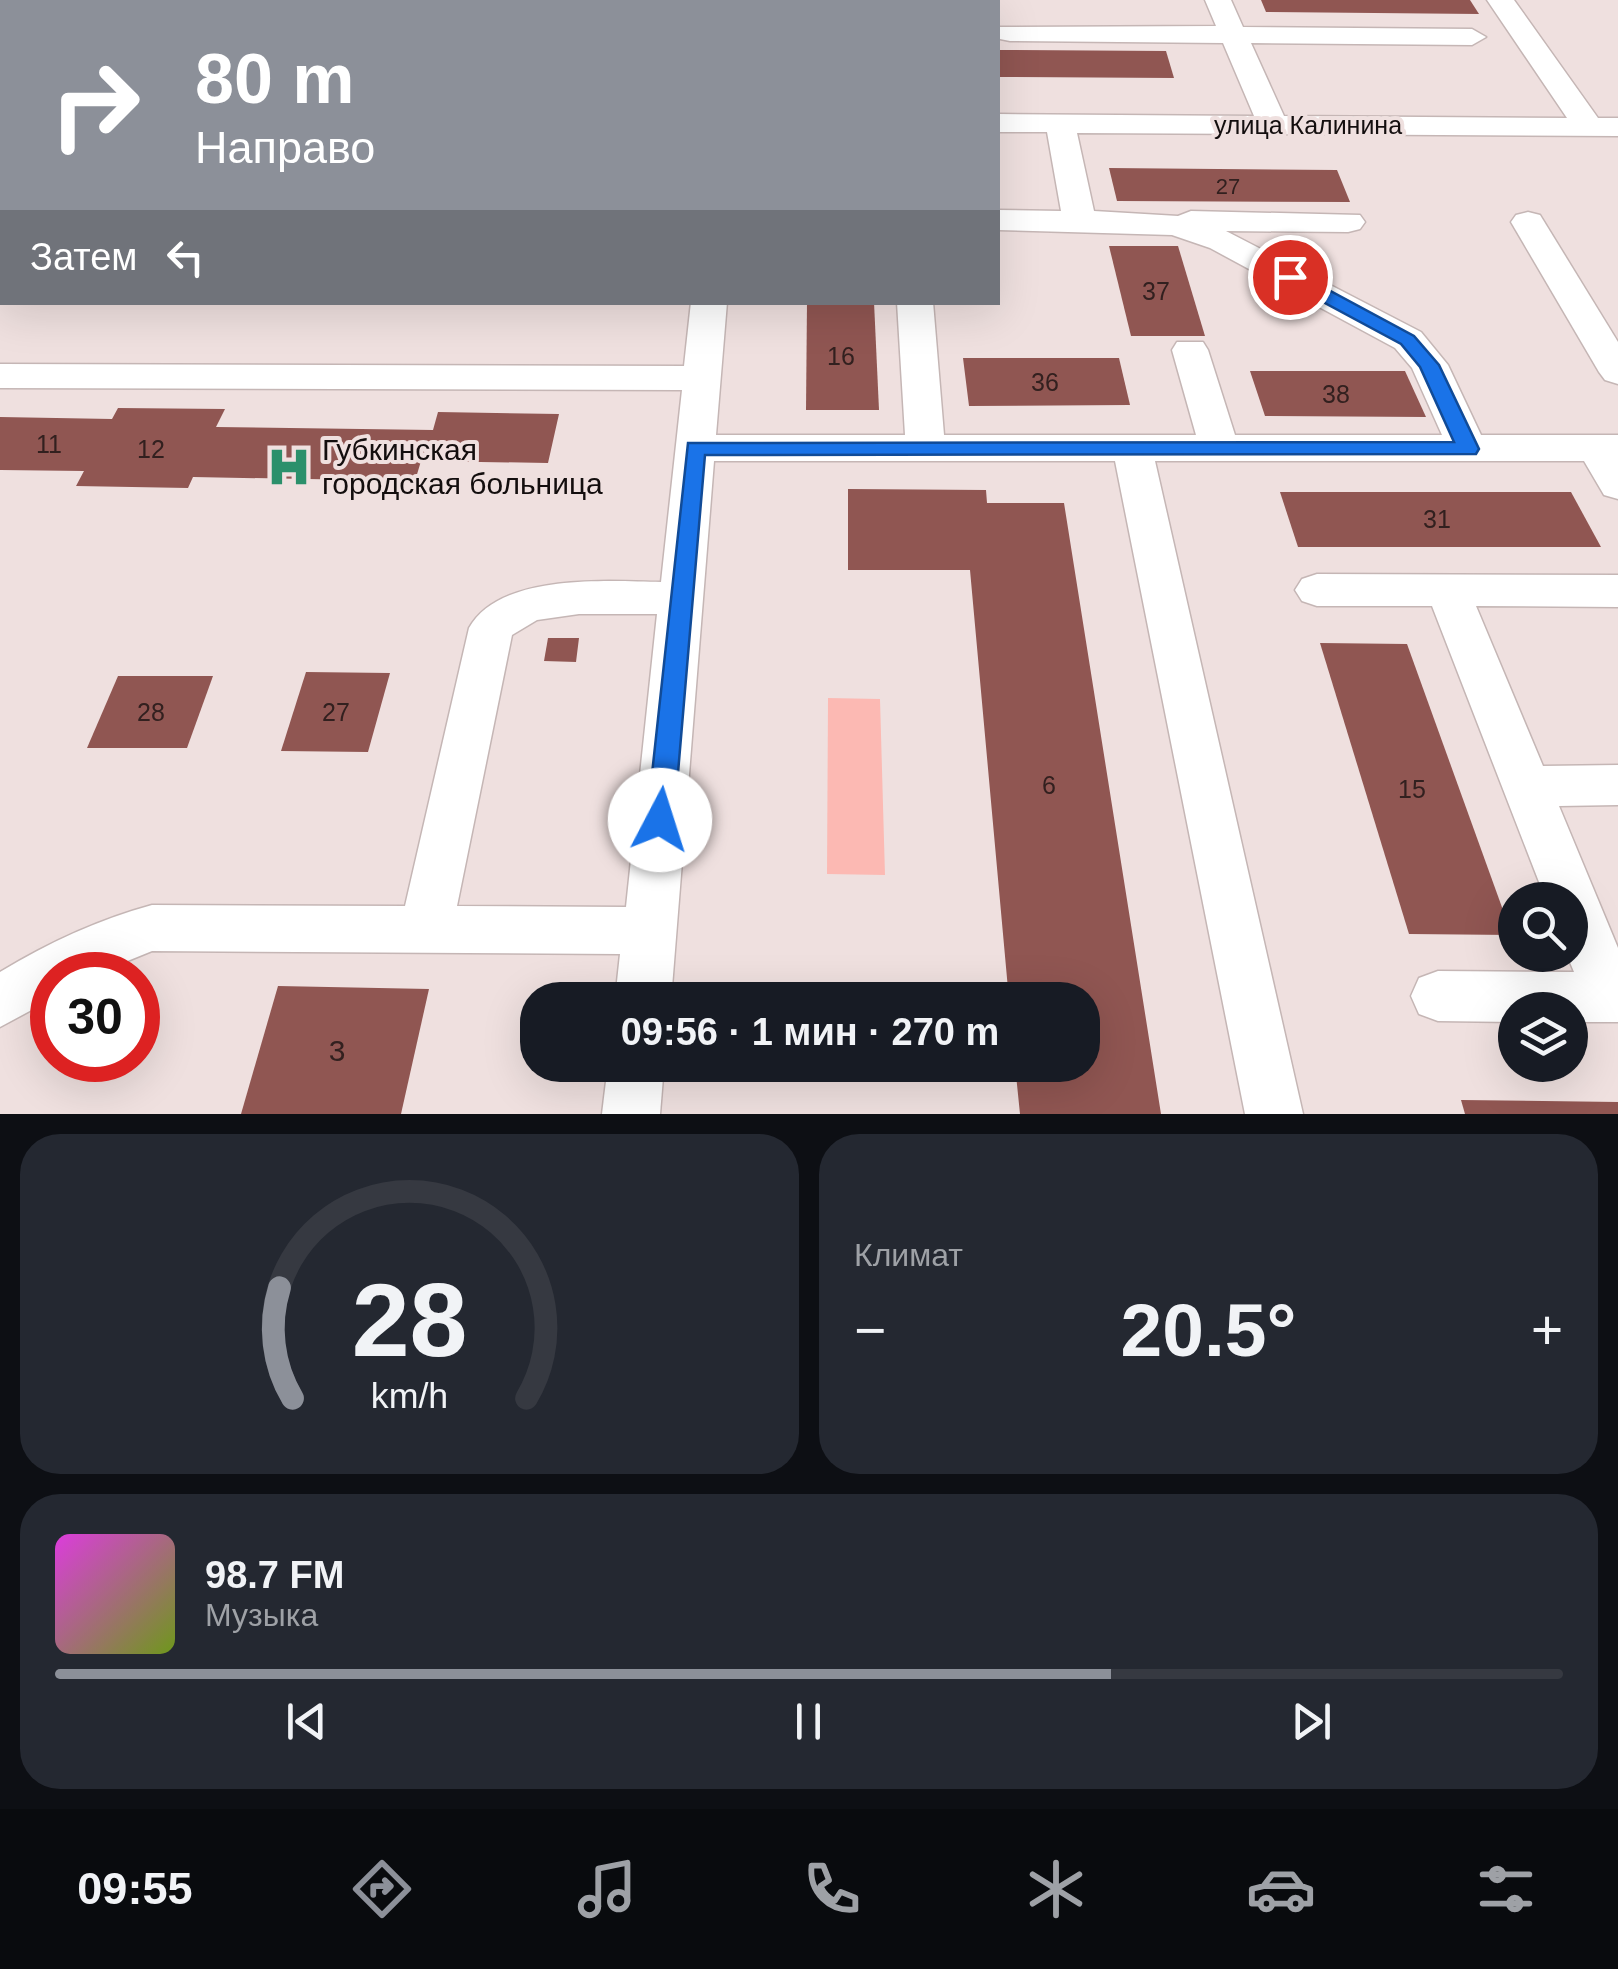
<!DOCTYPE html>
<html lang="ru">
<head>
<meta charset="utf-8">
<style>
	body { margin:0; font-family:Helvetica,sans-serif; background:#242831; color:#f1f3f6; height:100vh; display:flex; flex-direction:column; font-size:38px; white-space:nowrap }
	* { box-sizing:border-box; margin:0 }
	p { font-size:32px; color:#9ea1a6 }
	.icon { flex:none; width:55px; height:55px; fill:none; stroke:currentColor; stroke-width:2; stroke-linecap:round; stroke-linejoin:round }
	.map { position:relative; height:1114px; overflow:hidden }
	.details { display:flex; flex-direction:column; gap:20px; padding:20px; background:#0d0f14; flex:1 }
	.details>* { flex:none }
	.guide { position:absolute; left:0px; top:0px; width:1000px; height:305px; box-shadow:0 10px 40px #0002; background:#8c9099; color:#fff; overflow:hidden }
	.controls { position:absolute; left:1498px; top:882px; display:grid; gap:20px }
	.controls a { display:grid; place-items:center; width:90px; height:90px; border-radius:50%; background:#171b24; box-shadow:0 10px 40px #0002; font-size:50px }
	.speed { position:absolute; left:30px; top:952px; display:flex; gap:20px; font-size:50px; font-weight:700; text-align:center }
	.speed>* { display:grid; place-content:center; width:130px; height:130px; border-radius:50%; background:#171b24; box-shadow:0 10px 40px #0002; line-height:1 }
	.speed .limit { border:15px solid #d22; background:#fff; color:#111 }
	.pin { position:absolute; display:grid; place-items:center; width:85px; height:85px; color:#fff; margin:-42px; border:5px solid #fff; border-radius:50%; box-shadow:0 2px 10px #0007 }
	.me { position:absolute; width:110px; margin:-55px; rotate:5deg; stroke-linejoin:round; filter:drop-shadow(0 0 8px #0008) }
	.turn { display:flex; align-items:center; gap:35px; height:210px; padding:0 30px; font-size:45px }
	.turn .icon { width:130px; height:130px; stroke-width:2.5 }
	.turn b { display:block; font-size:70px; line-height:85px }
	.then { display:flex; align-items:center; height:95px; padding:0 30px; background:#0003; gap:20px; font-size:38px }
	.big { font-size:75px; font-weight:700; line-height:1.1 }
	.details .widget { flex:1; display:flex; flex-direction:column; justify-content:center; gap:15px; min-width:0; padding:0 35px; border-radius:40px; background:#242831 }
	.details .dial { align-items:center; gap:0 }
	.dial svg { height:260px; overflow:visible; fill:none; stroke:#363941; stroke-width:7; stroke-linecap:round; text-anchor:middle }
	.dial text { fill:#f1f3f6; stroke:none }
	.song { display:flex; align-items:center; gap:30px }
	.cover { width:120px; height:120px; border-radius:15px; background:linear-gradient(135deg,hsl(300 70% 55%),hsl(80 70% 35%)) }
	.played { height:10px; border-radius:5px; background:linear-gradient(90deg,#8c9099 70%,#363941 70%) }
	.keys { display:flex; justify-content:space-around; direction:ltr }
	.heat { display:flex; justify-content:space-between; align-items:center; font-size:55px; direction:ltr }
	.details .tiles { flex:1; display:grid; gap:20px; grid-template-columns:1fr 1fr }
	.widget:last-child { grid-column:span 2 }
	.trip { position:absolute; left:520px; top:982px; width:580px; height:100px; border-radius:40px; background:#171b24; box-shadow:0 10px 40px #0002; font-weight:700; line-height:100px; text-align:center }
	.menu { display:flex; height:160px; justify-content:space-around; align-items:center; background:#090b0e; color:#9ea1a6 }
	.menu .icon { width:70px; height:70px }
	.menu .selected { color:#8c9099 }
	.menu b { font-size:45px; color:#f1f3f6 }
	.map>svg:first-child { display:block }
	.green { fill:#fcb9b3 }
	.building { fill:#905652 }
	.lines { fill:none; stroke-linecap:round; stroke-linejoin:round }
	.minor-casing { stroke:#c5b6b5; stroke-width:3 }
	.minor { fill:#fff; fill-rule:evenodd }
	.route { fill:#1a73e8; stroke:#114b97; stroke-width:2.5 }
	.labels { text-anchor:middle; stroke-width:8; stroke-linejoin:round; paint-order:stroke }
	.far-number-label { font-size:22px; fill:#32201f }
	.far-street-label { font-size:25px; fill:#130e0e; stroke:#efe0df }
	.number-label { font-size:25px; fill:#32201f }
	.poi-label { font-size:30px; fill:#130e0e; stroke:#efe0df; text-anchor:start }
	.near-number-label { font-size:30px; fill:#32201f }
</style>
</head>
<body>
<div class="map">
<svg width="1618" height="1114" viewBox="0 0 1618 1114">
	<rect width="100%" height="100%" fill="#efe0df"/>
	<g class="green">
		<polygon points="0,0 656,0 2,2 0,101"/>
		<polygon points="828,698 880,699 885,875 827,874"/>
	</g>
	<g class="building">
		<polygon points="1261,0 1470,0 1479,14 1266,12"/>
		<polygon points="998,50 1166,51 1174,78 998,77"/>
		<polygon points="1109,168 1337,170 1350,202 1117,201"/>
		<polygon points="1109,246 1178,246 1205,336 1131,336"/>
		<polygon points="807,302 874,302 879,410 806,410"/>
		<polygon points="963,358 1119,358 1130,405 969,406"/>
		<polygon points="1250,371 1405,371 1426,417 1265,416"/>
		<polygon points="118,408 225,409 216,427 433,430 438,412 559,414 548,463 421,461 415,481 193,477 188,488 76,486 84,471 0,470 0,417 112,419"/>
		<polygon points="848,489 986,490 987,503 1064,503 1161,1114 1020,1114 1015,1065 1082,1065 1082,1000 1009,1000 970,570 848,570"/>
		<polygon points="1280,492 1571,492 1601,547 1298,547"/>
		<polygon points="548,638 579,638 576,662 544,661"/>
		<polygon points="1320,643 1407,644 1512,935 1409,934"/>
		<polygon points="306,672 390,673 368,752 281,751"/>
		<polygon points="118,676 213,676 187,748 87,748"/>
		<polygon points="278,986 429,989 401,1114 241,1114"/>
		<polygon points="1461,1100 1618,1102 1618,1114 1465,1114"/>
	</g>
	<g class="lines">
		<g class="minor-casing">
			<g id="minor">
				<rect x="725" y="0" width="26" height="2"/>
				<path d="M1205,0H1231L1243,27L1472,29L1486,37L1472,45L1251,43L1284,116L1567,118L1487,0H1514L1598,118H1618V136L1077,133L1094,211L1178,216L1191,211L1360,215L1365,222L1360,229L1348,232L1226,231L1421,332L1448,365L1481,435H1618V499L1604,495L1584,461H1155L1303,1114H1245L1115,461H714L671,1000H615L620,954L152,951L93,975H52V999L0,1027V972C48,943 97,920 152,905L405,906L469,628C500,573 606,581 661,582L682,390L0,388V364L684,366L691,302H727L716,435H905L897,302H933L944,435H1196L1172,350L1177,342H1203L1208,350L1235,435H1442L1412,368L1395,348L1210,248L1172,235L998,230V210L1061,211L1047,132H998V114L1254,116L1223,43L1010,41L1000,39V27L1216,26ZM579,614H657L626,907L457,906L512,635L537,620Z"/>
				<rect x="0" y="112" width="2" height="18"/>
				<polygon points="1528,212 1540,215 1618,342 1618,384 1605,380 1599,372 1511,222 1516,215"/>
				<polygon points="1317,574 1618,575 1618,607 1476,606 1543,766 1618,765 1618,805 1559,806 1618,948 1618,1022 1570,1022 1570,1010 1515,1010 1515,1022 1438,1021 1419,1014 1411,996 1419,978 1438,971 1574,972 1567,955 1570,900 1546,900 1432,606 1317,606 1302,601 1295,590 1302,579"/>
				<polygon points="608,1065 664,1065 660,1114 602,1114"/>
			</g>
		</g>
		<use href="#minor" class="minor"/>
	</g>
	<polygon class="route" points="1284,273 1297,273 1414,336 1439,365 1479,449 1476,454 705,455 674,820 670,828 651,828 647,820 688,443 1454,442 1420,367 1401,344 1284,281"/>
	<defs>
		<g id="hospital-bare" transform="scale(3.45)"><path d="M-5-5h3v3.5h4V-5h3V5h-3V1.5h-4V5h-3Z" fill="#2b906b" stroke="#efe0df" stroke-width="2.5" paint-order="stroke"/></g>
	</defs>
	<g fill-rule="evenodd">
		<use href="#hospital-bare" x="289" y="467"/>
	</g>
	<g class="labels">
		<g class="far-number-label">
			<text x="1228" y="194">27</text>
		</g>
		<g class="far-street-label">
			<text x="1308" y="134">улица Калинина</text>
		</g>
		<g class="number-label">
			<text x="1156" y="300">37</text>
			<text x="841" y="365">16</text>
			<text x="1045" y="391">36</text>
			<text x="1336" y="403">38</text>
			<text x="49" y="453">11</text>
			<text x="151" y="458">12</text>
			<text x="1437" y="528">31</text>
			<text x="151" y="721">28</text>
			<text x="336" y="721">27</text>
			<text x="1049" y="794">6</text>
			<text x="1412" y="798">15</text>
		</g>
		<g class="poi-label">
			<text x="322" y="460">Губкинская<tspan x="322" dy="34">городская больница</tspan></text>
		</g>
		<g class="near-number-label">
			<text x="337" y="1061">3</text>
		</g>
	</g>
</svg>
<div class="controls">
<a><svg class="icon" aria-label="search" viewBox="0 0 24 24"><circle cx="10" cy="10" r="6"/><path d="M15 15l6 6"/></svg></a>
<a><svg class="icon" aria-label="layers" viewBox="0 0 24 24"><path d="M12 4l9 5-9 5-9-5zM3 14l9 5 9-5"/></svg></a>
</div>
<div class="speed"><div class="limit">30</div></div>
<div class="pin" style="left:1290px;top:277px;background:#d93025"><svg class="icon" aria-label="arrive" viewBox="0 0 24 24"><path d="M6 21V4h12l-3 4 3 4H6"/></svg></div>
<svg class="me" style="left:660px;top:820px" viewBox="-20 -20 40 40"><circle r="19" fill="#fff"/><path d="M0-13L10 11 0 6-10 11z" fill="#1a73e8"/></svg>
<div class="trip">09:56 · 1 мин · 270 m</div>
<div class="guide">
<div class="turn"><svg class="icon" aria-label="right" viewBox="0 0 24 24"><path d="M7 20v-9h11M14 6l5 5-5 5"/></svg><div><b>80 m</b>Направо</div></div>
<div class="then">Затем<svg class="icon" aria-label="left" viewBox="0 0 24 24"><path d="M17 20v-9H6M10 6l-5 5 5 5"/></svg></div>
</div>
</div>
<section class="details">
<div class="tiles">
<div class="widget dial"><svg viewBox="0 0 100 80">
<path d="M14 69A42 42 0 1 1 86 69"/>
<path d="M14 69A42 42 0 0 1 10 35" stroke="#8c9099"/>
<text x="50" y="56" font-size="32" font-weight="700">28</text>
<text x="50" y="72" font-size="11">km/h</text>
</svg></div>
<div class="widget"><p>Климат</p>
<div class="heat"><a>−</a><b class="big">20.5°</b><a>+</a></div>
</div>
<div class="widget">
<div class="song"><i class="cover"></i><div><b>98.7 FM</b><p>Музыка</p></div></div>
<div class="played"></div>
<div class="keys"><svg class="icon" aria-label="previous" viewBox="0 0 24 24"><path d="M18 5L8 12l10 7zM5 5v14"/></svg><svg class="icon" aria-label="pause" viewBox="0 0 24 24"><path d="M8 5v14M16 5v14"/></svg><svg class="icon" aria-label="next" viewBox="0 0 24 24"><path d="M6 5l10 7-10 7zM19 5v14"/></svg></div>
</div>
</div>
</section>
<nav class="menu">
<b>09:55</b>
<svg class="icon selected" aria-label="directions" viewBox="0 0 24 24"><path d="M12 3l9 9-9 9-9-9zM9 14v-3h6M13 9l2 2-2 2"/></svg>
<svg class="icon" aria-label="music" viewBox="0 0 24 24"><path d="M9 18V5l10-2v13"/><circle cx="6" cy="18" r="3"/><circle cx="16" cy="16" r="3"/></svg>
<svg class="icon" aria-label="phone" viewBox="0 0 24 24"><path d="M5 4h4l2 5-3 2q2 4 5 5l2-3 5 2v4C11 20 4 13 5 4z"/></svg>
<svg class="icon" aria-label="climate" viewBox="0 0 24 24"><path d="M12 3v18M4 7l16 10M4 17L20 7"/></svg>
<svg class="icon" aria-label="car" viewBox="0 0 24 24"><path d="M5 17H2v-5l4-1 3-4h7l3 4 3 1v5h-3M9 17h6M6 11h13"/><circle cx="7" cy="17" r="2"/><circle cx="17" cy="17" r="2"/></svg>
<svg class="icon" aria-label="filters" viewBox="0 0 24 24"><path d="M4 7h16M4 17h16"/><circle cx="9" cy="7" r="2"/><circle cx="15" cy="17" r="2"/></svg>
</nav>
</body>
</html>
